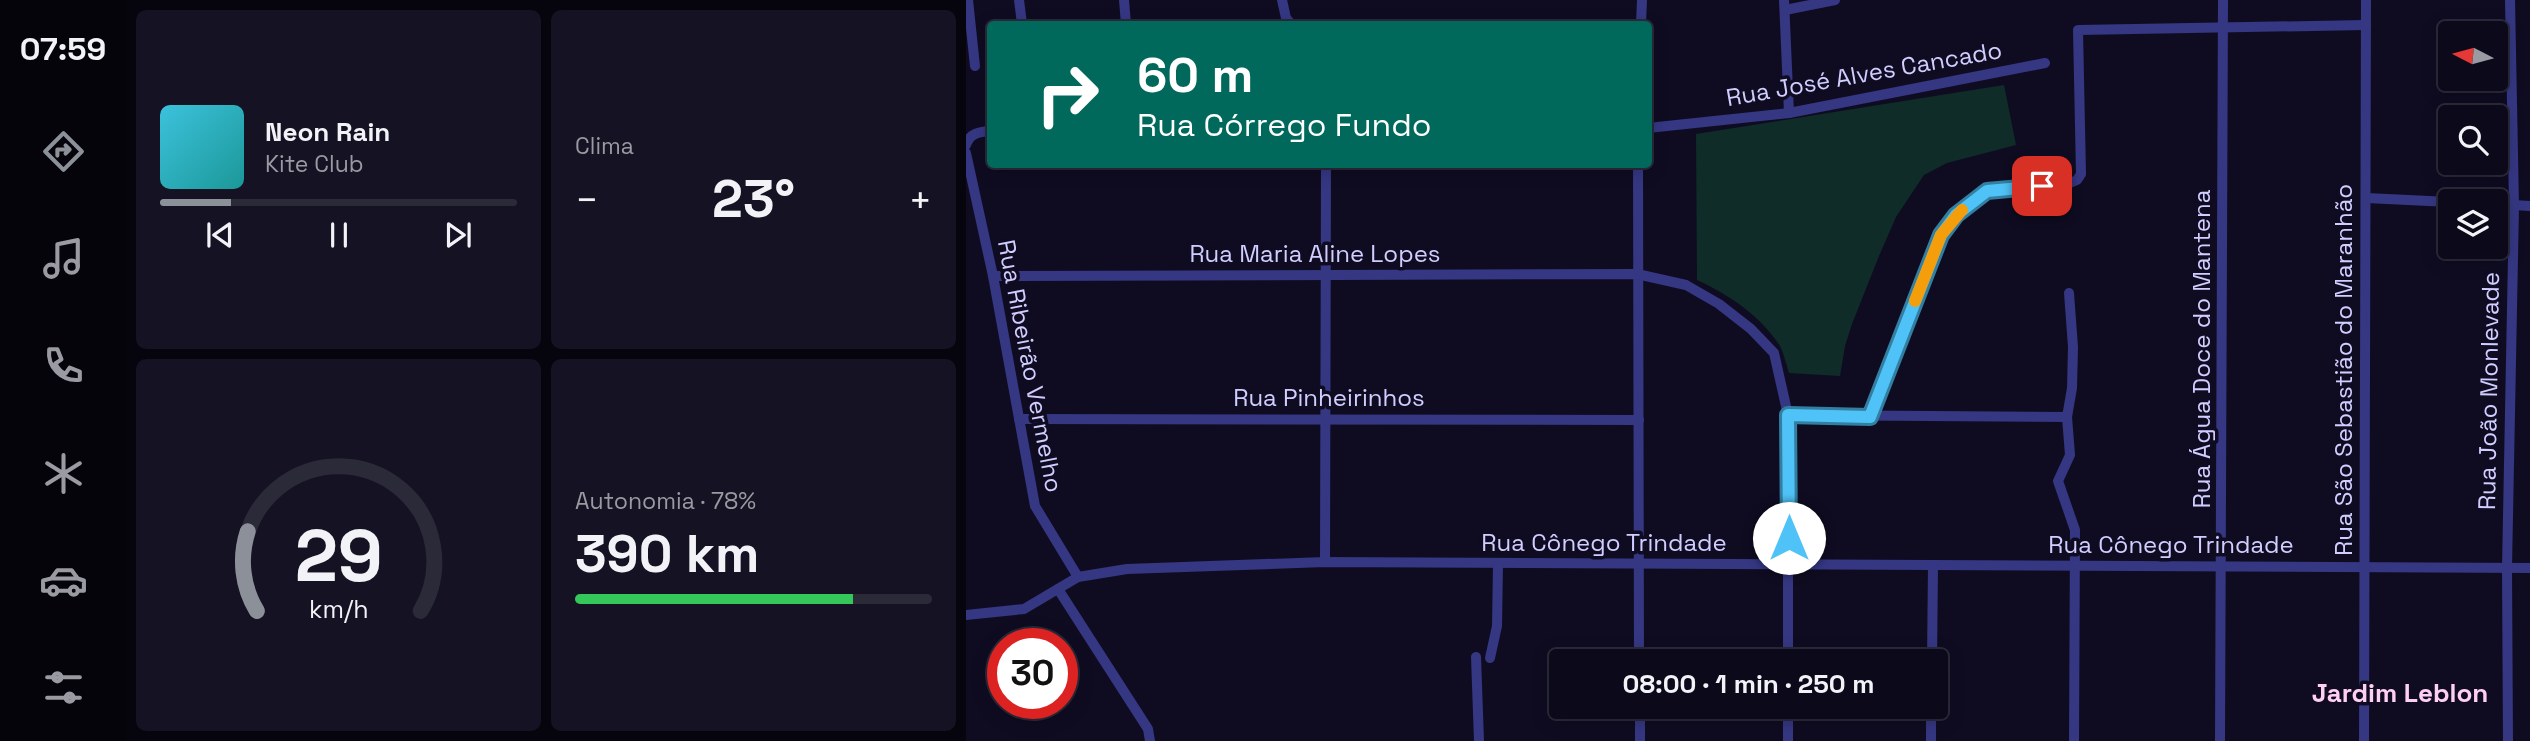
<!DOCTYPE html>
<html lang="pt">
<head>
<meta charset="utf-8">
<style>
	body { margin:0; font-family:"Space Grotesk",sans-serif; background:#141223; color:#f1f3f6; height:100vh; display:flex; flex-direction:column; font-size:26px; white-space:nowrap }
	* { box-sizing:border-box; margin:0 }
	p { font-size:23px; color:#9a9aa2 }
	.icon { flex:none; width:38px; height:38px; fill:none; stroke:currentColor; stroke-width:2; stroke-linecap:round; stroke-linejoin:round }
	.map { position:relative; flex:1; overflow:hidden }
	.sheet { display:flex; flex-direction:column; gap:10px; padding:10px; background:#06050e; width:840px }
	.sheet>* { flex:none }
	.top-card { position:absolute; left:21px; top:21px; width:665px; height:147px; border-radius:7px; box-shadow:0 4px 18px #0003,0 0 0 2px #2b2a39; background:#00695c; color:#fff; overflow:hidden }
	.needle { width:46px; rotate:276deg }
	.buttons { position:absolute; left:1472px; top:21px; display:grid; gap:14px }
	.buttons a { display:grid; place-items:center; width:70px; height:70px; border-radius:7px; background:#0b091a; box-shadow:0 4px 18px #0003,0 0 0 2px #2b2a39; font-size:35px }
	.speed { position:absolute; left:21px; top:628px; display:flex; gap:14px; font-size:35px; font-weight:700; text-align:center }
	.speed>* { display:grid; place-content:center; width:91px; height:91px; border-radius:50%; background:#0b091a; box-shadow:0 4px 18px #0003,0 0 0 2px #2b2a39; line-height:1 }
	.speed .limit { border:10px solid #d22; background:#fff; color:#111 }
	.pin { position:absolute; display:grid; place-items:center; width:60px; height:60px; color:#fff; margin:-30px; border-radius:14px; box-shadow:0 4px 10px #0006 }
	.me { position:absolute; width:77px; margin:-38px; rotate:0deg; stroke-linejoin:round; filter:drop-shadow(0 0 5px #0008) }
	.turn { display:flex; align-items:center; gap:24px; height:147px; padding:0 35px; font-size:32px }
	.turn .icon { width:91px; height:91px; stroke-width:2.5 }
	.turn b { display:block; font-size:49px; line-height:60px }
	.big { font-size:52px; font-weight:700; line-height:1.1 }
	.sheet .tile { flex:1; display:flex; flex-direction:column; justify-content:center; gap:10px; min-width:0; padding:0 24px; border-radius:10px; background:#141223 }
	.sheet .dial { align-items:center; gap:0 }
	.dial svg { height:182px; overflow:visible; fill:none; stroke:#2b2a39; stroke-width:7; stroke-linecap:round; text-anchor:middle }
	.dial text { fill:#f1f3f6; stroke:none }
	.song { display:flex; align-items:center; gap:21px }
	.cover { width:84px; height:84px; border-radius:10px; background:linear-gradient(135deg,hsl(190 70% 55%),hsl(180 70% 35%)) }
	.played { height:7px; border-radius:4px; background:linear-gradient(90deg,#8c9099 20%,#2b2a39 20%) }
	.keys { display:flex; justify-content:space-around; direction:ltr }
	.heat { display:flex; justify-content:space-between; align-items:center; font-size:38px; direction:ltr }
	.charge { height:10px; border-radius:5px; background:linear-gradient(90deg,#34c759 78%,#2b2a39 0) }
	.sheet .tiles { flex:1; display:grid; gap:10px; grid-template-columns:repeat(2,1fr) }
	.trip { position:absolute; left:583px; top:649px; width:399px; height:70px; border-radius:7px; background:#0b091a; box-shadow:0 4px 18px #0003,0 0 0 2px #2b2a39; font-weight:700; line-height:70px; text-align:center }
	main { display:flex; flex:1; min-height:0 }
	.tabs { display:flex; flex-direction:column; width:126px; justify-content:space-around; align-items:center; background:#04040a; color:#9a9aa2 }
	.tabs .icon { width:49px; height:49px }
	.tabs .selected { color:#8c9099 }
	.tabs b { font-size:32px; color:#f1f3f6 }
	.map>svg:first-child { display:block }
	.green { fill:#0f2c29 }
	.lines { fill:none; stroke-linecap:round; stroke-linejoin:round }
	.minor { stroke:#353783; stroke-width:10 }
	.route-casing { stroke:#337fa1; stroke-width:18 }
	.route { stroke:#4fc3f7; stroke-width:12 }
	.slow { stroke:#f59e0b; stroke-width:12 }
	.labels { text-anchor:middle; stroke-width:7; stroke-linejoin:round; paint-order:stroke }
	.street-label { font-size:24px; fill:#d0cdff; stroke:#0f0c22 }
	.neighbourhood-label { font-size:26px; font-weight:bold; fill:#ffcff1; stroke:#0f0c22 }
</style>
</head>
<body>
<main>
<nav class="tabs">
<b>07:59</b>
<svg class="icon selected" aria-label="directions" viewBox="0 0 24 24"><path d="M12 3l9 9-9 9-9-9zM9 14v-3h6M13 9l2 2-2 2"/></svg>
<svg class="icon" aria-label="music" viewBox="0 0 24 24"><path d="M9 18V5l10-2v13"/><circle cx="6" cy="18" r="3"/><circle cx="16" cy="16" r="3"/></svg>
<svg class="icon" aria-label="phone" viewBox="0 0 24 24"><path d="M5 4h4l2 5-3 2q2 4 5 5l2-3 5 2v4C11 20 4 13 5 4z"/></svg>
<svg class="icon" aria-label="climate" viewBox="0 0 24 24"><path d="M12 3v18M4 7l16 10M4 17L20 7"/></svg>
<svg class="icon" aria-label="car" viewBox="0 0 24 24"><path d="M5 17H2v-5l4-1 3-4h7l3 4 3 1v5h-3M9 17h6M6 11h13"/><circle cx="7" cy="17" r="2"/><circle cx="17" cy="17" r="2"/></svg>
<svg class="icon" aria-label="filters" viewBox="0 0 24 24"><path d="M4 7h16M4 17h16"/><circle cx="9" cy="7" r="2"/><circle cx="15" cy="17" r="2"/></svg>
</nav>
<section class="sheet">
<div class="tiles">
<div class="tile">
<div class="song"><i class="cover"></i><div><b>Neon Rain</b><p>Kite Club</p></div></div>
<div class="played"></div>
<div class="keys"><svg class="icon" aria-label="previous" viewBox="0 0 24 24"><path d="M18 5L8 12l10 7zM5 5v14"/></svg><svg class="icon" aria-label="pause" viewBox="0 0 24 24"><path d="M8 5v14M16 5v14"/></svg><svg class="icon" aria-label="next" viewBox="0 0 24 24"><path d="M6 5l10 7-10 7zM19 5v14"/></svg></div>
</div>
<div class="tile"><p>Clima</p>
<div class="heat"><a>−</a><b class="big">23°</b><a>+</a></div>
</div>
<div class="tile dial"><svg viewBox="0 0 100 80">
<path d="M14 69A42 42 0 1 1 86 69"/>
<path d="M14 69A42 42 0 0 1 10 34" stroke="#8c9099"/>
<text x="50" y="56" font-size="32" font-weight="700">29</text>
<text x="50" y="72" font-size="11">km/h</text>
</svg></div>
<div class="tile"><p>Autonomia · 78%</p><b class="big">390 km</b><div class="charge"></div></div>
</div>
</section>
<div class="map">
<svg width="1564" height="741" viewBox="0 0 1564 741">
	<rect width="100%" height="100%" fill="#0f0c22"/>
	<path class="green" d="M1038,85L1050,145L981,163L958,175L930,217L913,256L886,324L879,346L874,376L823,373C820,364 818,354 814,346C794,315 763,295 731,280L730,134Z"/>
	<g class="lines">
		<g class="minor">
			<polyline points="2,0 9,66"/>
			<polyline points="53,0 56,24"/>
			<polyline points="158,0 160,24"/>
			<polyline points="316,0 320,18 325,24"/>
			<polyline points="818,0 823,113"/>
			<polyline points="819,10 869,0"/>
			<polyline points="675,24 676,0"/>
			<polyline points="682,128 823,113 1079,63"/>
			<path d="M0,145C4,133 13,132 24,131"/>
			<polyline points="0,153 27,276 69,506 112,577"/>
			<polyline points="672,164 673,662"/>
			<polyline points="1400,198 1484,202"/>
			<polyline points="1530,204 1564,206"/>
			<polyline points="27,276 671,274 720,285 753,304 785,329 808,353 822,415 822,662"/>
			<polyline points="1103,293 1107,347 1106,388 1101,417 1104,455 1092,481 1109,530 1108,741"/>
			<polyline points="822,415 1101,417"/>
			<polyline points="904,417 975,235 990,215 1021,191 1104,183 1111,180 1115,174 1112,30 1400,25"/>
			<polyline points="53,419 673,420"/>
			<polyline points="359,562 360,164"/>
			<polyline points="92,589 182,729 184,741"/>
			<polyline points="0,615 58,609 112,577 161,569 359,562 1564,568"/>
			<polyline points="510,657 513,741"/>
			<polyline points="524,658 531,626 532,564"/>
			<polyline points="966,662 967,565"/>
			<polyline points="674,707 674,741"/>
			<polyline points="822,741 822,707"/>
			<polyline points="965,741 965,707"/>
			<polyline points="1254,741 1257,0"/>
			<polyline points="1398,741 1400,0"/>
			<polyline points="1542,741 1541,568 1548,205 1544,0"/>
		</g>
	</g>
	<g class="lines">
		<g class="route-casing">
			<polyline id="route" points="823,538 822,415 904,417 975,235 990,215 1021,191 1076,186"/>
		</g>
		<use href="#route" class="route"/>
		<polyline class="slow" points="949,301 975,235 996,210"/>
	</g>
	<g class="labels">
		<g class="street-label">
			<text transform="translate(898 74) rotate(-10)" y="8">Rua José Alves Cancado</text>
			<text x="349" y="262">Rua Maria Aline Lopes</text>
			<text transform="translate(1236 349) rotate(-90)" y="8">Rua Água Doce do Mantena</text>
			<text transform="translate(64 366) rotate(79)" y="8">Rua Ribeirão Vermelho</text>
			<text transform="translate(1378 370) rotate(-90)" y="8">Rua São Sebastião do Maranhão</text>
			<text transform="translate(1523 391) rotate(-89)" y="8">Rua João Monlevade</text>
			<text x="363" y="406">Rua Pinheirinhos</text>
			<text x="638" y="551">Rua Cônego Trindade</text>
			<text x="1205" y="553">Rua Cônego Trindade</text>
		</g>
		<g class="neighbourhood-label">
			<text x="1434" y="702">Jardim Leblon</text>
		</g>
	</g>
</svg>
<div class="buttons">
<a><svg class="needle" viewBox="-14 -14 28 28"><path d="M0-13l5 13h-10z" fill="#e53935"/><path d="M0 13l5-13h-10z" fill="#9a9aa2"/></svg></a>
<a><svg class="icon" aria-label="search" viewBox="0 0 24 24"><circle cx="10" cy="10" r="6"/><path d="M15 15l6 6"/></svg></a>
<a><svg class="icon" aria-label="layers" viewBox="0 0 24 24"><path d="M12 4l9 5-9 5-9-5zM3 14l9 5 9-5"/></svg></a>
</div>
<div class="speed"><div class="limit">30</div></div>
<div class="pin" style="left:1076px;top:186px;background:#d93025"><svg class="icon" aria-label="arrive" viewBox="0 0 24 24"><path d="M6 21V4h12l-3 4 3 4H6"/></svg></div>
<svg class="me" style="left:823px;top:538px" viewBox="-20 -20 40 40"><circle r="19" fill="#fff"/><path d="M0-13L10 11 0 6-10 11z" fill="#4fc3f7"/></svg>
<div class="trip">08:00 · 1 min · 250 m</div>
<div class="top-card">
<div class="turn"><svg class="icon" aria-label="right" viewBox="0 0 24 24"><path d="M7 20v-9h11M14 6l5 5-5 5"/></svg><div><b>60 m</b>Rua Córrego Fundo</div></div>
</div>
</div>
</main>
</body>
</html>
